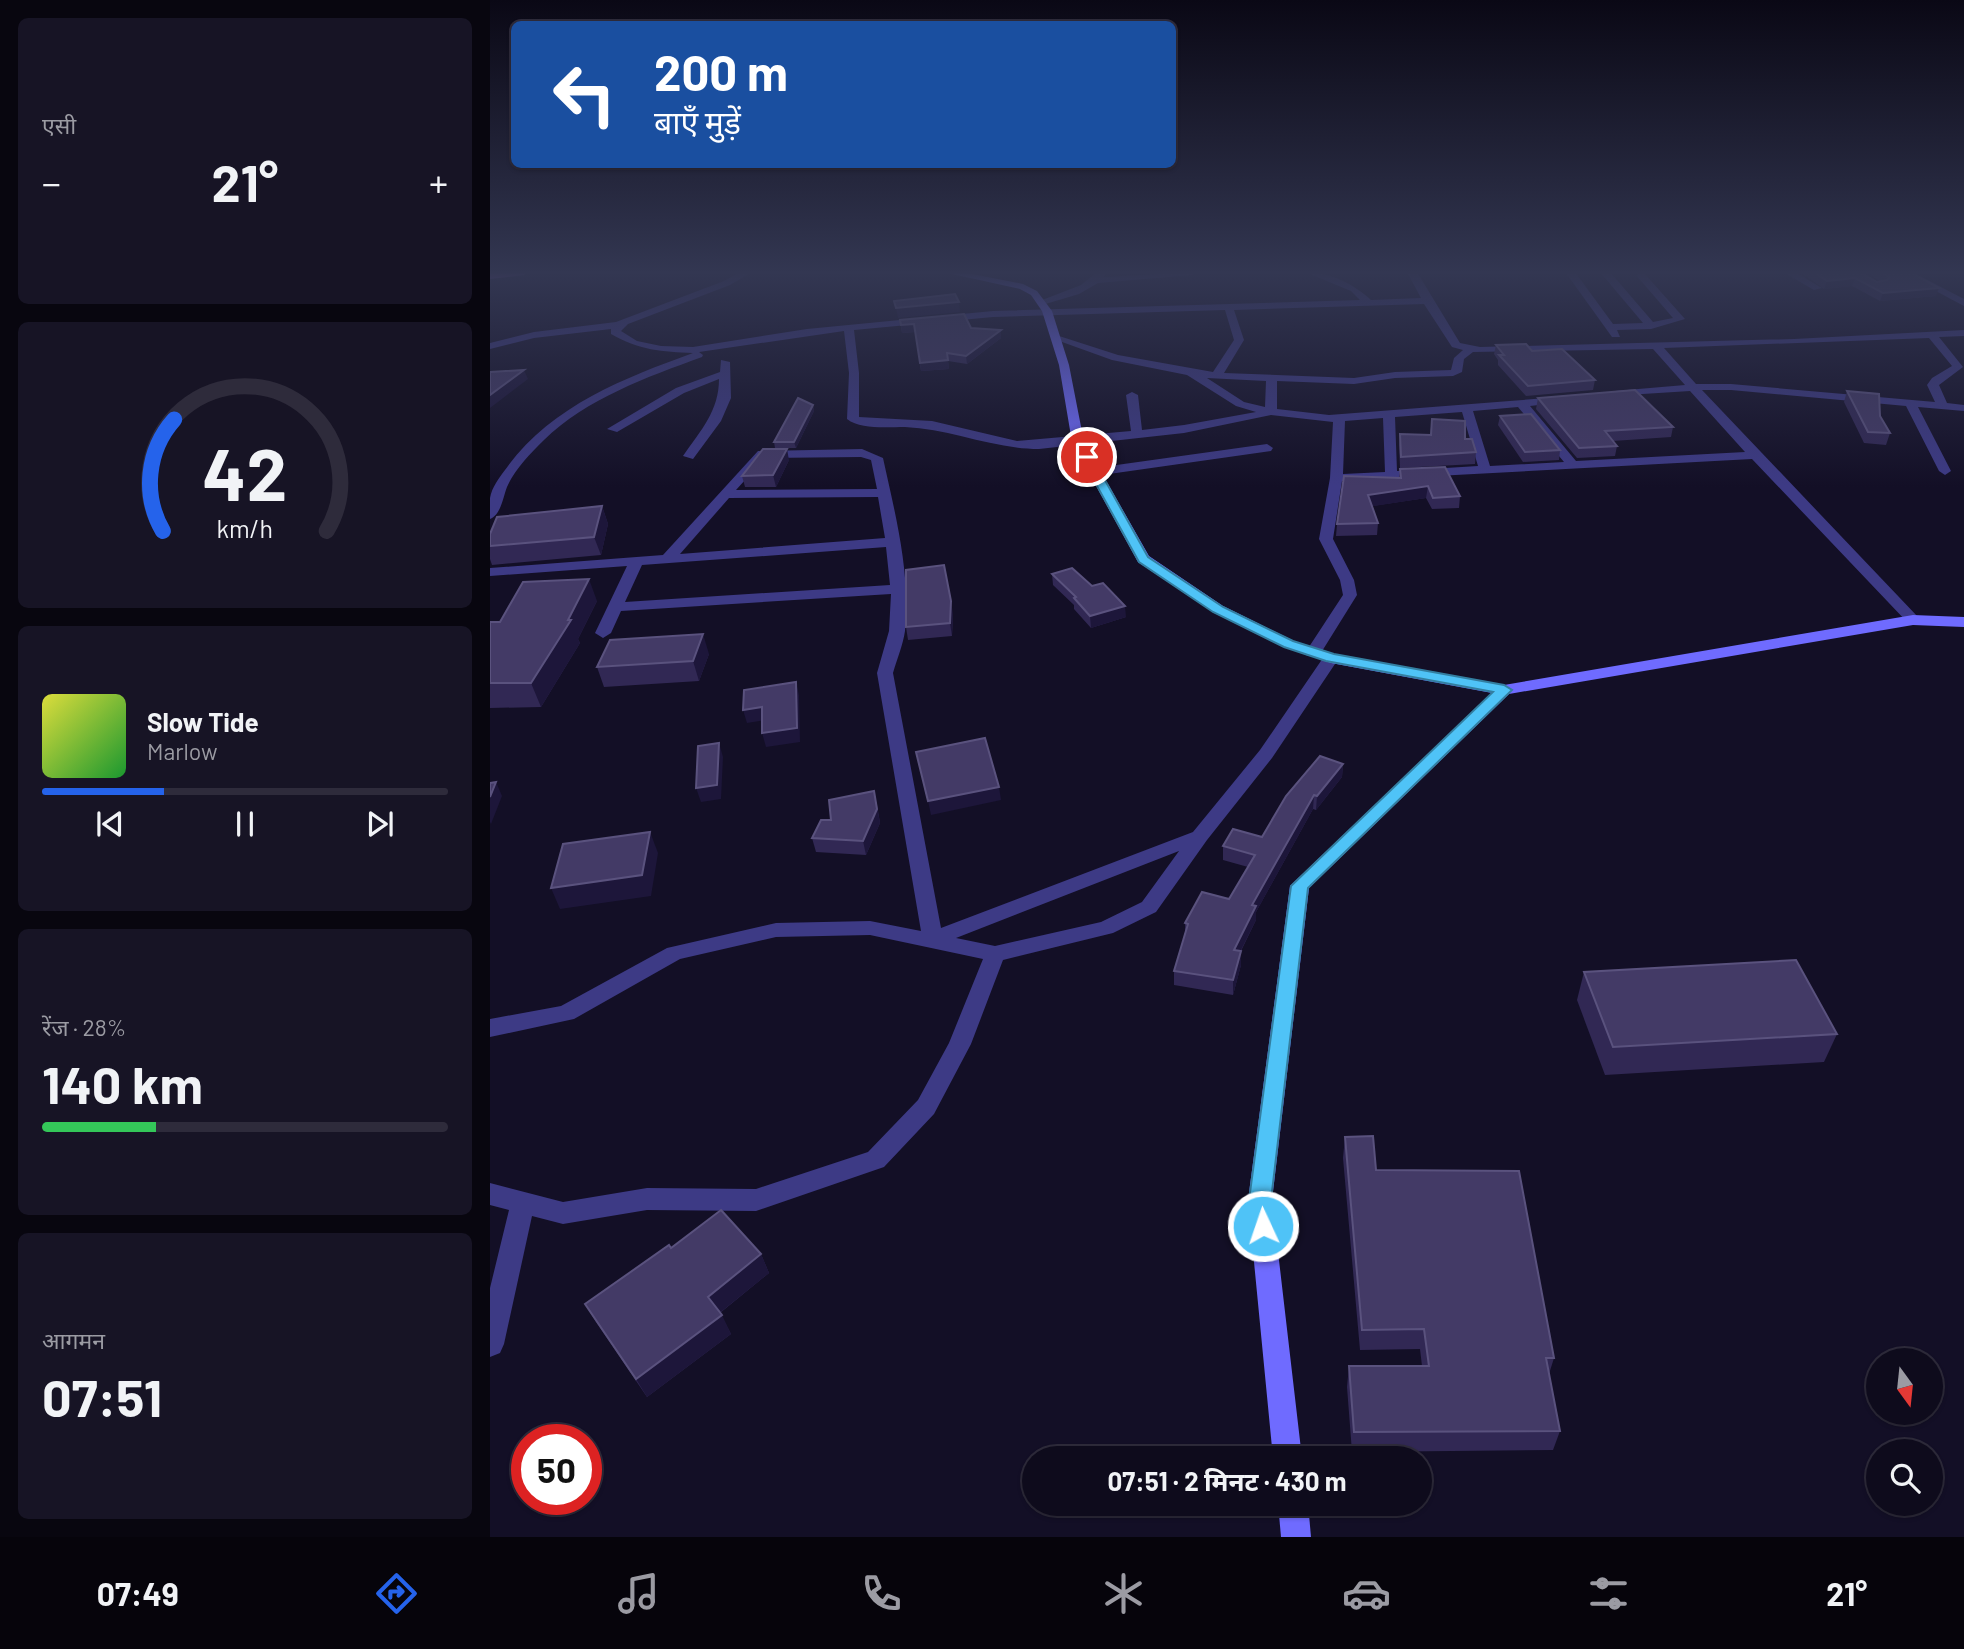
<!DOCTYPE html>
<html lang="hi">
<head>
<meta charset="utf-8">
<style>
	body { margin:0; font-family:Barlow,"Noto Sans Devanagari",sans-serif; background:#171425; color:#f1f3f6; height:100vh; display:flex; flex-direction:column; font-size:26px; white-space:nowrap }
	* { box-sizing:border-box; margin:0 }
	p { font-size:23px; color:#9b9ba3 }
	.icon { flex:none; width:38px; height:38px; fill:none; stroke:currentColor; stroke-width:2; stroke-linecap:round; stroke-linejoin:round }
	.map { position:relative; flex:1; overflow:hidden }
	.side { display:flex; flex-direction:column; gap:18px; padding:18px; background:#08060f; width:490px }
	.side>* { flex:none }
	.hud { position:absolute; left:21px; top:21px; width:665px; height:147px; border-radius:10px; box-shadow:0 2px 5px #0004,0 0 0 2px #2e2b3b; background:#1a4fa0; color:#fff; overflow:hidden }
	.needle { width:46px; rotate:165deg }
	.fabs { position:absolute; left:1376px; top:1348px; display:grid; gap:14px }
	.fabs a { display:grid; place-items:center; width:77px; height:77px; border-radius:50%; background:#0e0b1c; box-shadow:0 2px 5px #0004,0 0 0 2px #2e2b3b; font-size:35px }
	.speed { position:absolute; left:21px; top:1424px; display:flex; gap:14px; font-size:35px; font-weight:700; text-align:center }
	.speed>* { display:grid; place-content:center; width:91px; height:91px; border-radius:50%; background:#0e0b1c; box-shadow:0 2px 5px #0004,0 0 0 2px #2e2b3b; line-height:1 }
	.speed .limit { border:10px solid #d22; background:#fff; color:#111 }
	.pin { position:absolute; display:grid; place-items:center; width:60px; height:60px; color:#fff; margin:-30px; border:4px solid #fff; border-radius:50%; box-shadow:0 2px 7px #0007 }
	.me { position:absolute; width:77px; margin:-38px; rotate:357deg; stroke-linejoin:round; filter:drop-shadow(0 0 5px #0008) }
	.turn { display:flex; align-items:center; gap:24px; height:147px; padding:0 28px; font-size:32px }
	.turn .icon { width:91px; height:91px; stroke-width:2.5 }
	.turn b { display:block; font-size:49px; line-height:60px }
	.big { font-size:52px; font-weight:700; line-height:1.1 }
	.side .card { flex:1; display:flex; flex-direction:column; justify-content:center; gap:10px; min-width:0; padding:0 24px; border-radius:10px; background:#171425 }
	.side .dial { align-items:center; gap:0 }
	.dial svg { height:182px; overflow:visible; fill:none; stroke:#2e2b3b; stroke-width:7; stroke-linecap:round; text-anchor:middle }
	.dial text { fill:#f1f3f6; stroke:none }
	.song { display:flex; align-items:center; gap:21px }
	.cover { width:84px; height:84px; border-radius:10px; background:linear-gradient(135deg,hsl(60 70% 55%),hsl(130 70% 35%)) }
	.played { height:7px; border-radius:4px; background:linear-gradient(90deg,#2563eb 30%,#2e2b3b 30%) }
	.keys { display:flex; justify-content:space-around; direction:ltr }
	.heat { display:flex; justify-content:space-between; align-items:center; font-size:38px; direction:ltr }
	.charge { height:10px; border-radius:5px; background:linear-gradient(90deg,#34c759 28%,#2e2b3b 0) }
	.trip { position:absolute; left:532px; top:1446px; width:410px; height:70px; border-radius:35px; background:#0e0b1c; box-shadow:0 2px 5px #0004,0 0 0 2px #2e2b3b; font-weight:700; line-height:70px; text-align:center }
	.tabs { display:flex; height:112px; justify-content:space-around; align-items:center; background:#06040b; color:#9b9ba3 }
	.tabs .icon { width:49px; height:49px }
	.tabs .on { color:#2563eb }
	.tabs b { font-size:32px; color:#f1f3f6 }
	main { display:flex; flex:1; min-height:0 }
	.map>svg:first-child { display:block }
	.lines { fill:none; stroke-linecap:round; stroke-linejoin:round }
	.street { fill:#3d3a85; fill-rule:evenodd }
	.secondary { fill:#6f6bff; fill-rule:evenodd }
	.primary { fill:#c25bff; fill-rule:evenodd }
	.wall { fill:#312854 }
	.shaded-wall { fill:#1d163a }
	.building { fill:#433a66; stroke:#5a527e; stroke-width:2 }
	.route { fill:#4fc3f7; stroke:#337fa1; stroke-width:2 }
</style>
</head>
<body>
<main>
<section class="side">
<div class="card"><p>एसी</p>
<div class="heat"><a>−</a><b class="big">21°</b><a>+</a></div>
</div>
<div class="card dial"><svg viewBox="0 0 100 80">
<path d="M14 69A42 42 0 1 1 86 69"/>
<path d="M14 69A42 42 0 0 1 19 20" stroke="#2563eb"/>
<text x="50" y="56" font-size="32" font-weight="700">42</text>
<text x="50" y="72" font-size="11">km/h</text>
</svg></div>
<div class="card">
<div class="song"><i class="cover"></i><div><b>Slow Tide</b><p>Marlow</p></div></div>
<div class="played"></div>
<div class="keys"><svg class="icon" aria-label="previous" viewBox="0 0 24 24"><path d="M18 5L8 12l10 7zM5 5v14"/></svg><svg class="icon" aria-label="pause" viewBox="0 0 24 24"><path d="M8 5v14M16 5v14"/></svg><svg class="icon" aria-label="next" viewBox="0 0 24 24"><path d="M6 5l10 7-10 7zM19 5v14"/></svg></div>
</div>
<div class="card"><p>रेंज · 28%</p><b class="big">140 km</b><div class="charge"></div></div>
<div class="card"><p>आगमन</p><b class="big">07:51</b></div>
</section>
<div class="map">
<svg width="1474" height="1537" viewBox="0 0 1474 1537">
	<rect width="100%" height="100%" fill="#130f26"/>
	<g class="lines">
		<g class="street">
			<path d="M250,272H262L240,285L138,324L131,331L147,341L171,346L203,347L317,329L503,311L870,300L861,291L815,272C840,272 864,284 881,300L931,298L917,272H927L970,343L990,347L1304,339L1474,330V336L1449,337L1473,367L1449,385L1457,403L1474,405V411L1428,407L1461,471L1455,475L1449,471L1416,406L1241,390H1212L1428,617L1431,620L1428,623H1418L1262,459L852,481L843,539L864,580L867,595L829,656H817L815,653L853,595L850,580L829,539L840,478L843,422L781,415L694,433L549,449C503,449 461,429 415,427C398,427 371,430 357,419L359,373L354,331L209,352L213,355L212,357C157,377 96,399 54,440C40,454 25,469 17,487C13,497 11,515 0,519C0,512 0,504 0,498C2,487 9,478 15,470C59,407 134,378 203,353C173,352 148,350 121,334V329L44,338L0,349V343L44,332L126,322L234,281ZM934,304L962,347L973,350L964,358L961,370L905,372L864,378L734,373L754,340L744,310ZM735,310L744,340L723,372L628,355L566,335L561,338L622,360L697,375L746,406L766,412L694,425L652,430L648,395L642,392L636,395L641,431L527,441L442,421L369,417V373L364,330L503,317ZM1439,338L1462,366L1442,378L1437,385L1445,402L1241,384H1206L1174,348ZM1163,349L1195,385L1125,391L1119,394L1121,396L1200,391L1255,452L1086,461L1040,406L1074,402L1076,400L1070,397L839,415L787,409V381L864,384L905,378L963,376L972,372L974,359L983,352ZM717,378L776,381L775,407L754,402ZM1028,407L1074,462L1000,466L983,411ZM972,412L988,466L907,471L905,417ZM893,418L895,472L853,474L855,421Z"/>
			<polygon points="607,272 617,272 614,277 707,272 702,275 608,283 589,294 552,305 547,302 591,285"/>
			<polygon points="1085,272 1123,324 1153,323 1110,272 1120,272 1163,322 1183,318 1146,275 1154,273 1195,319 1161,329 1127,330 1130,337 1122,337 1076,273"/>
			<polygon points="1293,272 1305,272 1332,288 1324,290"/>
			<polygon points="1410,272 1422,272 1474,299 1474,306"/>
			<path d="M231,360L240,362L241,398L231,421L203,459L193,456C211,430 229,411 229,379L194,393L127,432L117,429L186,388L230,372Z"/>
			<polygon points="777,444 783,448 781,451 605,476 599,472 605,468"/>
			<path d="M372,449L393,458C405,513 421,574 415,631C413,645 407,659 403,673L451,928L703,832L770,750L835,655H847L849,658L782,758L717,840L666,912L623,933L513,960L481,1044L444,1114L394,1167L266,1211L157,1210L73,1224L42,1216L14,1344L10,1353L0,1357V1288L19,1210L0,1205V1183L73,1202L157,1188L266,1189L378,1152L428,1100L459,1043L493,959L380,935L286,937L190,959L84,1019L0,1037V1019L71,1006L177,948L286,923L380,921L431,931L387,673L399,631L401,594L131,611L121,633L113,638L105,633L137,566L0,576V568L173,555L268,451ZM371,457L381,460L387,489L246,490L275,458ZM388,497L395,538L190,554L239,498ZM396,547L400,585L135,602L152,565ZM689,851L652,902L611,922L505,946L466,938Z"/>
		</g>
		<g class="secondary">
			<polygon points="453,272 472,272 533,284 547,291 562,311 579,365 594,442 659,556 733,606 804,641 844,654 1014,685 1423,615 1474,617 1474,627 1423,625 1019,694 819,888 782,1200 812,1458 783,1458 758,1200 800,886 1002,693 841,663 794,647 723,612 648,562 582,442 569,365 552,311 541,295 530,289"/>
			<polygon points="788,1503 818,1503 821,1537 791,1537"/>
		</g>
		<polygon class="primary" points="39,272 34,275 0,279 0,273"/>
	</g>
	<g class="wall">
		<polygon points="1310,272 1370,272 1387,282 1391,282 1376,272 1420,272 1446,296 1390,301 1362,286 1334,289"/>
		<polygon points="410,320 481,328 511,338 477,364 458,361 459,369 431,371 425,332 412,333"/>
		<polygon points="1006,345 1042,351 1105,380 1103,390 1036,396 1008,365 1008,360 1004,354"/>
		<polygon points="1357,391 1390,416 1400,433 1396,445 1374,443 1354,402"/>
		<polygon points="1048,398 1183,427 1181,437 1123,441 1127,446 1125,456 1087,458 1046,409"/>
		<polygon points="323,405 324,411 306,448 285,448 284,442"/>
		<polygon points="1010,416 1070,450 1069,460 1033,462 1008,425"/>
		<polygon points="942,419 975,439 986,452 985,464 910,468 909,445 910,434 940,435"/>
		<polygon points="299,460 286,487 255,487 252,476"/>
		<polygon points="910,469 970,496 969,508 942,509 936,498 882,506 888,523 887,535 846,536 847,524 909,478"/>
		<polygon points="112,506 118,524 111,555 2,565 0,559 0,534"/>
		<polygon points="562,574 636,617 601,628 584,609 584,605 563,585"/>
		<polygon points="107,601 88,639 90,643 51,707 0,708 0,622 10,622"/>
		<polygon points="463,614 462,636 418,640 416,627"/>
		<polygon points="219,654 209,681 114,687 107,667"/>
		<polygon points="853,764 852,777 826,810 823,809 766,912 766,920 751,951 751,965 743,995 684,985 684,971 695,934 695,923 739,899 758,867 733,860 733,846 772,837"/>
		<polygon points="387,805 390,823 376,855 326,852 322,838 341,820"/>
		<polygon points="1094,972 1347,1034 1334,1062 1115,1075 1087,1000"/>
		<polygon points="855,1137 1064,1358 1059,1374 1070,1431 1063,1450 862,1452 857,1387 859,1366 932,1366 930,1349 870,1350 853,1158"/>
		<polygon points="181,1248 271,1254 279,1273 230,1313 241,1334 157,1397 106,1322 95,1304"/>
	</g>
	<g class="shaded-wall">
		<polygon points="1365,278 1362,286 1334,289 1337,281"/>
		<polygon points="1449,288 1446,296 1390,301 1393,293"/>
		<polygon points="469,302 470,312 408,318 406,308"/>
		<polygon points="424,324 425,332 412,333 411,325"/>
		<polygon points="511,330 511,338 477,364 476,356"/>
		<polygon points="458,360 459,369 431,371 430,363"/>
		<polygon points="34,370 38,379 0,408 0,395"/>
		<polygon points="323,405 324,411 306,448 304,442"/>
		<polygon points="297,449 299,460 286,487 283,475"/>
		<polygon points="938,486 936,498 878,507 878,495"/>
		<polygon points="112,506 118,524 111,555 104,537"/>
		<polygon points="99,579 107,601 88,639 90,643 51,707 41,683 78,620"/>
		<polygon points="461,601 463,614 462,636 460,623"/>
		<polygon points="635,606 636,617 601,628 600,616"/>
		<polygon points="213,634 219,654 209,681 203,661"/>
		<polygon points="306,682 309,695 310,742 276,747 272,733"/>
		<polygon points="272,707 276,720 257,723 253,710"/>
		<polygon points="229,743 233,757 231,799 211,802 206,788"/>
		<polygon points="853,764 852,777 826,810 827,796"/>
		<polygon points="6,782 12,796 1,824 0,822 0,797"/>
		<polygon points="509,787 511,800 441,815 438,801"/>
		<polygon points="384,791 390,823 376,855 373,841"/>
		<polygon points="824,795 823,809 766,912 766,920 744,964 744,950 762,905"/>
		<polygon points="160,832 168,853 161,896 70,909 61,888"/>
		<polygon points="751,951 751,965 743,995 743,980"/>
		<polygon points="271,1254 279,1273 227,1315 218,1297"/>
		<polygon points="232,1315 241,1334 157,1397 146,1379"/>
	</g>
	<g class="building">
		<polygon points="1324,272 1370,272 1387,282 1397,280 1399,277 1391,272 1420,272 1449,288 1393,293 1365,278 1337,281"/>
		<polygon points="465,294 469,302 406,308 404,301"/>
		<polygon points="474,314 481,328 511,330 476,356 457,353 458,360 430,363 424,324 411,325 410,320"/>
		<polygon points="1036,344 1042,351 1072,349 1105,380 1038,386 1009,355 1014,355 1006,345"/>
		<polygon points="34,370 0,395 0,372"/>
		<polygon points="1145,390 1183,427 1115,431 1127,446 1089,448 1048,398"/>
		<polygon points="1357,391 1389,394 1390,416 1400,433 1378,432"/>
		<polygon points="308,398 323,405 304,442 284,442"/>
		<polygon points="1041,414 1070,450 1035,452 1010,416"/>
		<polygon points="942,419 975,421 975,439 982,439 986,452 911,457 910,434 941,435"/>
		<polygon points="273,449 297,449 283,475 252,476"/>
		<polygon points="955,467 970,496 943,498 938,486 878,495 888,523 847,524 854,476 911,478 910,469"/>
		<polygon points="112,506 104,537 0,546 0,534 7,517"/>
		<polygon points="454,565 461,601 460,623 416,627 416,570"/>
		<polygon points="582,568 602,586 613,583 635,606 600,616 584,598 586,597 562,574"/>
		<polygon points="99,579 78,620 81,620 41,683 0,683 0,622 10,622 33,582"/>
		<polygon points="213,634 203,661 107,667 120,640"/>
		<polygon points="306,682 307,728 272,733 272,707 253,710 254,690"/>
		<polygon points="495,738 509,787 438,801 426,752"/>
		<polygon points="229,743 227,785 206,788 208,746"/>
		<polygon points="830,756 853,764 827,796 824,795 762,905 766,906 744,950 751,951 743,980 684,971 698,924 695,923 712,892 739,899 765,855 733,846 743,829 772,837 796,796"/>
		<polygon points="6,782 0,797 0,783"/>
		<polygon points="384,791 387,809 373,841 322,838 331,820 341,820 339,800"/>
		<polygon points="160,832 152,875 61,888 73,844"/>
		<polygon points="1306,960 1347,1034 1123,1047 1094,972"/>
		<polygon points="883,1136 886,1170 1029,1171 1064,1358 1056,1358 1070,1431 864,1432 859,1366 939,1366 934,1329 872,1330 855,1137"/>
		<polygon points="231,1210 271,1254 218,1297 232,1315 146,1379 95,1304 179,1245 181,1248"/>
	</g>
	<linearGradient id="sky" x2="0" y2="1"><stop stop-color="#0a0815"/><stop offset="0.56" stop-color="#333752"/><stop offset="1" stop-color="#333752" stop-opacity="0"/></linearGradient>
	<rect width="1474" height="487" fill="url(#sky)"/>
	<polygon class="route" points="593,455 602,457 658,557 733,607 803,641 844,654 1014,685 1022,690 818,888 781,1200 784,1226 781,1233 773,1236 765,1233 759,1200 801,886 1003,692 836,661 794,647 723,612 649,562 591,457"/>
</svg>
<div class="fabs">
<a><svg class="needle" viewBox="-14 -14 28 28"><path d="M0-13l5 13h-10z" fill="#e53935"/><path d="M0 13l5-13h-10z" fill="#9b9ba3"/></svg></a>
<a><svg class="icon" aria-label="search" viewBox="0 0 24 24"><circle cx="10" cy="10" r="6"/><path d="M15 15l6 6"/></svg></a>
</div>
<div class="speed"><div class="limit">50</div></div>
<div class="pin" style="left:597px;top:457px;background:#d93025"><svg class="icon" aria-label="arrive" viewBox="0 0 24 24"><path d="M6 21V4h12l-3 4 3 4H6"/></svg></div>
<svg class="me" style="left:773px;top:1226px" viewBox="-20 -20 40 40"><circle r="17" fill="#4fc3f7" stroke="#fff" stroke-width="3"/><path d="M0-11L8 9 0 5-8 9z" fill="#fff"/></svg>
<div class="trip">07:51 · 2 मिनट · 430 m</div>
<div class="hud">
<div class="turn"><svg class="icon" aria-label="left" viewBox="0 0 24 24"><path d="M17 20v-9H6M10 6l-5 5 5 5"/></svg><div><b>200 m</b>बाएँ मुड़ें</div></div>
</div>
</div>
</main>
<nav class="tabs">
<b>07:49</b>
<svg class="icon on" aria-label="directions" viewBox="0 0 24 24"><path d="M12 3l9 9-9 9-9-9zM9 14v-3h6M13 9l2 2-2 2"/></svg>
<svg class="icon" aria-label="music" viewBox="0 0 24 24"><path d="M9 18V5l10-2v13"/><circle cx="6" cy="18" r="3"/><circle cx="16" cy="16" r="3"/></svg>
<svg class="icon" aria-label="phone" viewBox="0 0 24 24"><path d="M5 4h4l2 5-3 2q2 4 5 5l2-3 5 2v4C11 20 4 13 5 4z"/></svg>
<svg class="icon" aria-label="climate" viewBox="0 0 24 24"><path d="M12 3v18M4 7l16 10M4 17L20 7"/></svg>
<svg class="icon" aria-label="car" viewBox="0 0 24 24"><path d="M5 17H2v-5l4-1 3-4h7l3 4 3 1v5h-3M9 17h6M6 11h13"/><circle cx="7" cy="17" r="2"/><circle cx="17" cy="17" r="2"/></svg>
<svg class="icon" aria-label="filters" viewBox="0 0 24 24"><path d="M4 7h16M4 17h16"/><circle cx="9" cy="7" r="2"/><circle cx="15" cy="17" r="2"/></svg>
<b>21°</b>
</nav>
</body>
</html>
